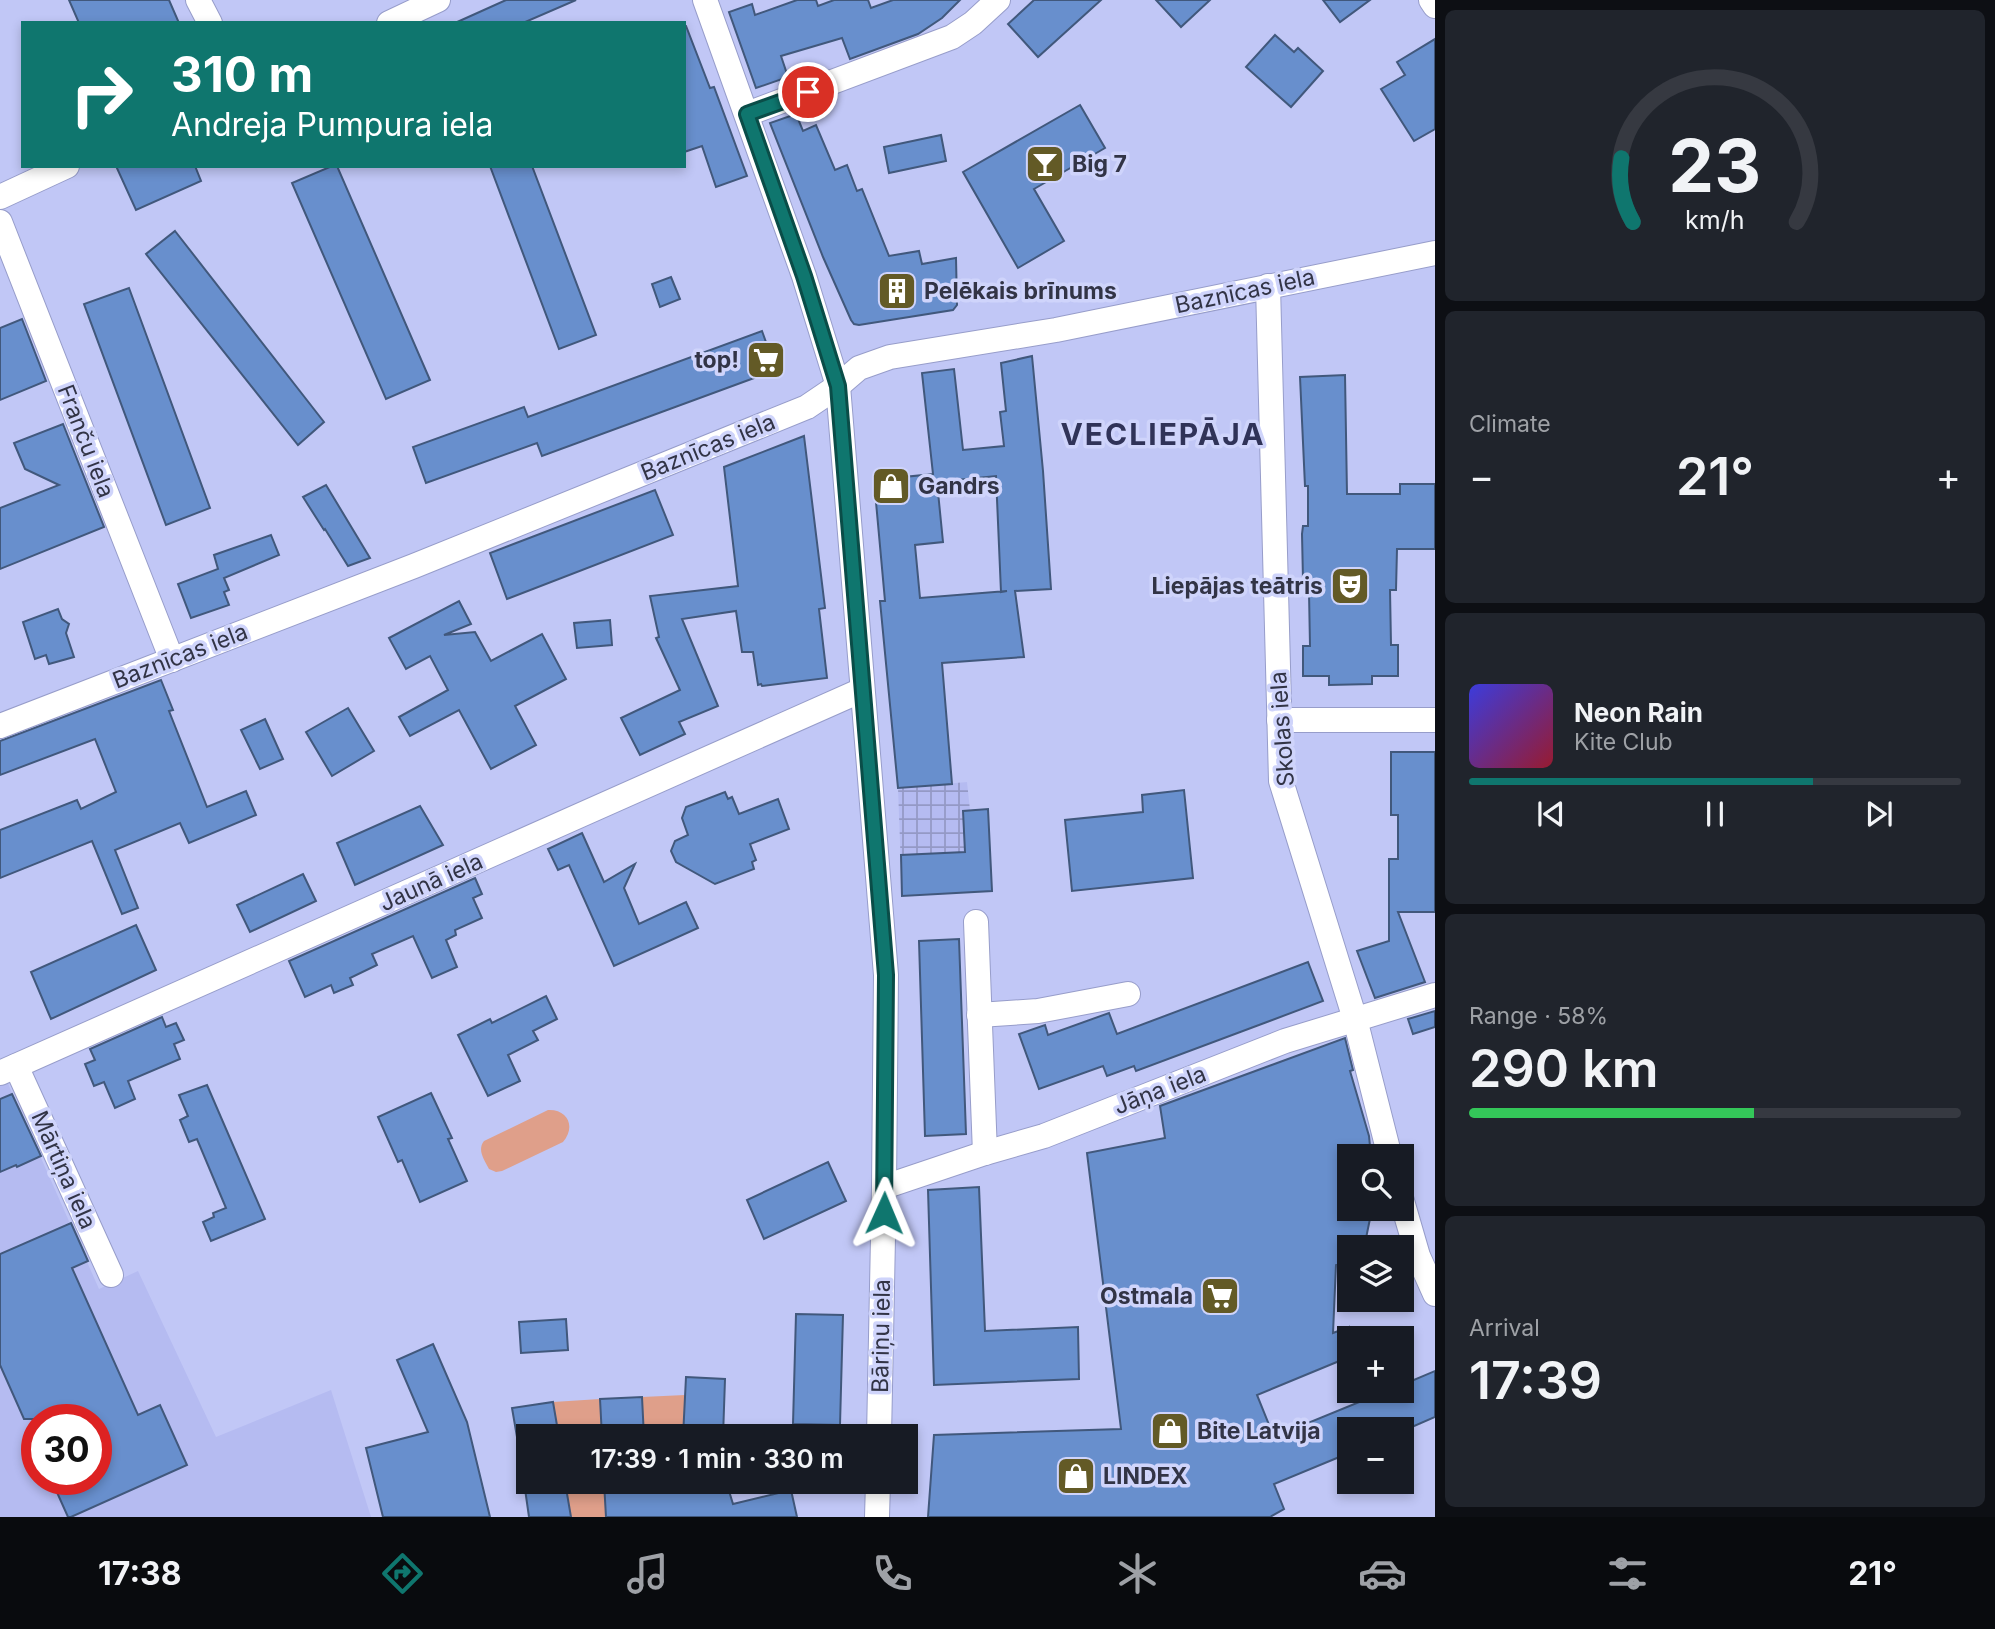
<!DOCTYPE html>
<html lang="en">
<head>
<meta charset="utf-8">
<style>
	body { margin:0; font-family:Inter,sans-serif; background:#20242c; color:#f1f3f6; height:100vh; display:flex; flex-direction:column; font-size:26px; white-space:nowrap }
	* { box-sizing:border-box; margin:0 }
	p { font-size:23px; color:#9ea1a6 }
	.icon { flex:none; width:38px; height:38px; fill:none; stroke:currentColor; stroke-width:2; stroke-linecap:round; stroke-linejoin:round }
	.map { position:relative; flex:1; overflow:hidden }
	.side { display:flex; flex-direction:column; gap:10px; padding:10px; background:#0d0f14; width:560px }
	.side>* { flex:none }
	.guide { position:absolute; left:21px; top:21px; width:665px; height:147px; border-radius:0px; box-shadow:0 4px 10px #0003; background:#0f766e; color:#fff; overflow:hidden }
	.controls { position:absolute; left:1337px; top:1144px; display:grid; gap:14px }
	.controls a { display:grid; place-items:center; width:77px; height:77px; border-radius:0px; background:#171b24; box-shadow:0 4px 10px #0003; font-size:35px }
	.speed { position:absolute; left:21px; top:1404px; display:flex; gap:14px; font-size:35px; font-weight:700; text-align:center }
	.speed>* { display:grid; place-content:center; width:91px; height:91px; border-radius:50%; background:#171b24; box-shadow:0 4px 10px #0003; line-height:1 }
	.speed .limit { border:10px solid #d22; background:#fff; color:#111 }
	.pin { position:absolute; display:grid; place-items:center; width:60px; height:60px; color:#fff; margin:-30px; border:4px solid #fff; border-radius:50%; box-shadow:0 2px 7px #0007 }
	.me { position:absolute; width:77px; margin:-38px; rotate:1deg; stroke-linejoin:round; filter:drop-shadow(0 0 5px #0008) }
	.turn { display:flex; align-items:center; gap:24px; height:147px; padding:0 35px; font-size:32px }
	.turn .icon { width:91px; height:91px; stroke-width:2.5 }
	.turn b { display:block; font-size:49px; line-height:60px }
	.big { font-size:52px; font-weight:600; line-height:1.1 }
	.side .card { flex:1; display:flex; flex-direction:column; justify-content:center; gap:10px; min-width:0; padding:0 24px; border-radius:10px; background:#20242c }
	.side .dial { align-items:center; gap:0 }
	.dial svg { height:182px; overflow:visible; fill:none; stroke:#363941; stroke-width:7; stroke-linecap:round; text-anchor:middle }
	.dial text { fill:#f1f3f6; stroke:none }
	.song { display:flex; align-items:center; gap:21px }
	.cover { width:84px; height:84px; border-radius:10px; background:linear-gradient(135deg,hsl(240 70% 55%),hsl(350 70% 35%)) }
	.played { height:7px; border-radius:4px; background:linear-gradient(90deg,#0f766e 70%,#363941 70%) }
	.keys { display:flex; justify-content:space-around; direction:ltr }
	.heat { display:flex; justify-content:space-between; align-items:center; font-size:38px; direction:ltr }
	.charge { height:10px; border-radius:5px; background:linear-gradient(90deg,#34c759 58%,#363941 0) }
	.trip { position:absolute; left:516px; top:1424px; width:402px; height:70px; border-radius:0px; background:#171b24; box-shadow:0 4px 10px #0003; font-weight:600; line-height:70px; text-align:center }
	.tab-bar { display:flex; height:112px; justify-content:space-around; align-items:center; background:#090b0e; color:#9ea1a6 }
	.tab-bar .icon { width:49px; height:49px }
	.tab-bar .active { color:#0f766e }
	.tab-bar b { font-size:32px; color:#f1f3f6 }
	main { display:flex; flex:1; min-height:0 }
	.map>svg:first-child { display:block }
	.built { fill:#b5bbf1; fill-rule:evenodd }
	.industrial { fill:url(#industrial-grid) }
	.grass { fill:#df9f8a }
	.building { fill:#688fcd; stroke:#41587c; stroke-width:2; fill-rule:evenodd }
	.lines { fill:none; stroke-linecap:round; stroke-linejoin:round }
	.street-casing { stroke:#979dca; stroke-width:26 }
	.street { stroke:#fff; stroke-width:24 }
	.route-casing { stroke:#0a4d48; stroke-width:18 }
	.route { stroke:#0f766e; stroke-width:12 }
	.labels { text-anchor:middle; stroke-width:7; stroke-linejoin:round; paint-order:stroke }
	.poi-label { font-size:23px; font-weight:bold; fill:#323446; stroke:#cfd4fb; text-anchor:start }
	.street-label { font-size:23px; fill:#323446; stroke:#cfd4fb }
	.district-label { font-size:30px; font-weight:bold; letter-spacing:2px; fill:#303358; stroke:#cfd4fb }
</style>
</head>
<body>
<main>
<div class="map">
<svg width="1435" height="1517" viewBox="0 0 1435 1517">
	<defs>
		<pattern id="industrial-grid" width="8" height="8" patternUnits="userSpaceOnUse" patternTransform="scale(1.75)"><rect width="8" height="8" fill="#b5bbf1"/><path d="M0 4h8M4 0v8" fill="none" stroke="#9499c5"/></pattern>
	</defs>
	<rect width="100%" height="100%" fill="#c1c7f6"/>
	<path class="built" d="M6,1079L99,1289L138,1271L216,1437L331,1390L371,1517H0V1081ZM37,1419H96V1479H37Z"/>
	<polygon class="industrial" points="967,782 970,810 988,809 992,891 902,896 898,788"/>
	<g class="grass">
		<path d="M548,1110C568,1109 576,1127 563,1142L502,1171L496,1172L489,1169C484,1159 477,1150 484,1141Z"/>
		<polygon points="685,1395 683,1437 644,1437 642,1397"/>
		<polygon points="600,1399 602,1437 559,1437 553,1402"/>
		<polygon points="565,1482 604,1482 606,1517 571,1517"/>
	</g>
	<g class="building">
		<polygon points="69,0 169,0 179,23 79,23"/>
		<polygon points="506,0 576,0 523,23 455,23"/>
		<polygon points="797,0 816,0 818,6 834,0 868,0 871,8 893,0 960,0 942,18 918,34 850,59 842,38 781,56 788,77 756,88 729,12 752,4 755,15"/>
		<polygon points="1034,0 1101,0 1038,57 1008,24"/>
		<polygon points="1156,0 1210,0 1181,27"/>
		<polygon points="1323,0 1370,0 1340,22"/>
		<polygon points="684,26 686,26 710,88 714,87 747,176 716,187 702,146 684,152"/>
		<polygon points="1275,35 1294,52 1298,48 1323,71 1291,107 1246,67"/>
		<polygon points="1435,39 1435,129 1414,141 1381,89 1405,75 1397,62"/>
		<polygon points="1080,105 1105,148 1034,189 1064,241 1018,268 963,172"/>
		<polygon points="796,114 803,131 816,125 835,170 847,165 857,191 862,189 889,256 919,251 922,264 956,258 957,305 953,310 859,325 854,324 851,320 823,257 770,123"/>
		<polygon points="941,135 946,161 889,173 884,147"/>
		<polygon points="116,166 195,166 201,181 136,210"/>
		<polygon points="332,166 337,166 430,380 386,399 292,183"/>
		<polygon points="490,166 532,166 596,335 559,349"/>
		<polygon points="175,231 324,422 298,445 146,254"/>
		<polygon points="671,277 680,299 660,307 652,284"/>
		<polygon points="129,288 210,508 166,525 84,304"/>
		<polygon points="22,319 46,381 0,400 0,328"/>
		<polygon points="762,331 776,370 542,456 537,443 426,483 413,447 524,407 528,417"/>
		<path d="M1032,356L1043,471L1051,589L1015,591L1024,657L942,663L952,784L898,788L880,601H885L874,480L933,474L922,373L954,369L963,450L1004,446L1000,412L1006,411L1001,363ZM996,476L1001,592L1007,591L920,598L915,545L943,542L937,482Z"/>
		<polygon points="1345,375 1347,494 1400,494 1400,484 1435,484 1435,549 1397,549 1396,590 1390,590 1391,645 1398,645 1398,676 1372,676 1372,684 1329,685 1329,676 1303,676 1303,646 1310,646 1309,592 1305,592 1305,581 1303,580 1302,534 1303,526 1308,526 1308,486 1305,486 1300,377"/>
		<polygon points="63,424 104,527 0,569 0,508 59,485 25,469 14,443"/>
		<polygon points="804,436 825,608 819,609 827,678 762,686 761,684 758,685 753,652 742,652 736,611 682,619 718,706 679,722 685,734 640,755 621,718 680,690 656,638 659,637 650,596 738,586 724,467"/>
		<polygon points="326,485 370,558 348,566 325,529 324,530 303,497"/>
		<polygon points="655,490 673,535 507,599 490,553"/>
		<polygon points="271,535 279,555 224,578 229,590 224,592 229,605 191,618 178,584 218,569 214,555"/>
		<polygon points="459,601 471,624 444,635 475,632 491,661 542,634 566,679 515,706 536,745 491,769 459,710 410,736 399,717 448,690 430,656 406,669 389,638"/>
		<polygon points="58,609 62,619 69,624 66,633 74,657 49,664 46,655 35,659 23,622"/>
		<polygon points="610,620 612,645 577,648 574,623"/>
		<polygon points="161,680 173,710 169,711 207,807 246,791 256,815 189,843 180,823 115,850 138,908 122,914 92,841 0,878 0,830 77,800 81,809 116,792 95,739 0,775 0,741"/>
		<polygon points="348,708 374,751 332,776 306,732"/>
		<polygon points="265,719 283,759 260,769 241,730"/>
		<polygon points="1391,752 1435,752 1435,912 1398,912 1425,982 1375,998 1357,951 1389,941 1389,859 1398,859 1398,815 1391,815"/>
		<polygon points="1184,790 1193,878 1072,891 1065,820 1143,812 1142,795"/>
		<polygon points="725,792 728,799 732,797 739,814 778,799 789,829 750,844 756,860 752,862 754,869 715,884 676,862 671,851 675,841 688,835 682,818 686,807"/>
		<polygon points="420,806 443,845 355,885 337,843"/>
		<polygon points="988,809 992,891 902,896 901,855 965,852 963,811"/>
		<polygon points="582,833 604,882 635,864 624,888 639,924 686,902 698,928 614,966 569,865 558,870 548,849"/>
		<polygon points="303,874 316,901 250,932 237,905"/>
		<polygon points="475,878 482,894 473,898 482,918 455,930 456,935 446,940 457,967 432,978 413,936 372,954 377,965 350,978 353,985 334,993 331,985 305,997 289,961"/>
		<polygon points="136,925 156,970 51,1019 31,972"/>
		<polygon points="959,939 966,1134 925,1136 919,941"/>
		<polygon points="1308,962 1323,1001 1136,1071 1134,1066 1107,1076 1103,1066 1039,1089 1019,1034 1045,1025 1048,1035 1109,1013 1117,1034"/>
		<polygon points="546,996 557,1019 533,1031 538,1040 508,1055 520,1081 488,1096 458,1035 490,1019 492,1023"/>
		<polygon points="1435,1011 1435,1027 1413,1034 1408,1019"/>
		<polygon points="162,1017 166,1027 176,1023 184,1040 174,1044 180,1059 128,1081 135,1099 115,1108 104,1082 94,1086 85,1064 95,1060 90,1049"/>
		<polygon points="1345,1038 1353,1070 1350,1071 1369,1136 1371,1157 1349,1157 1349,1209 1372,1209 1364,1248 1349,1248 1349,1263 1336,1265 1333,1333 1349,1327 1349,1357 1257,1395 1274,1437 1386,1391 1402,1391 1402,1385 1435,1371 1435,1417 1405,1430 1349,1430 1349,1453 1274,1484 1284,1509 1270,1517 928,1517 934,1435 1121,1429 1087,1153 1165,1138 1160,1106"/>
		<polygon points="207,1085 265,1219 211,1241 203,1222 214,1217 213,1213 226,1208 197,1139 189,1142 180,1120 188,1116 179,1095"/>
		<polygon points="431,1093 452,1138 448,1139 467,1181 420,1202 402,1160 398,1162 378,1117"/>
		<polygon points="12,1094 41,1156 17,1167 16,1165 0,1172 0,1099"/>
		<polygon points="828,1162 846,1201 764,1239 747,1200"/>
		<polygon points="979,1187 985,1331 1078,1327 1079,1379 934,1385 928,1190"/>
		<polygon points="71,1223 88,1261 72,1268 138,1415 160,1405 187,1465 71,1517 68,1517 51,1479 96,1479 96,1419 24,1419 0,1365 0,1254"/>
		<polygon points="796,1314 843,1315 840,1425 793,1424"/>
		<polygon points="566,1319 568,1350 521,1353 519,1322"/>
		<polygon points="433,1344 467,1422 490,1517 383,1517 366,1448 428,1432 397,1360"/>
		<polygon points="686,1377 725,1379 723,1437 683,1437"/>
		<polygon points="642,1397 644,1437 602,1437 600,1399"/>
		<polygon points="553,1402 559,1437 517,1437 512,1408"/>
		<polygon points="524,1482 565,1482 571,1517 529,1517"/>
		<polygon points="604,1482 722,1482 725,1492 729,1491 733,1504 791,1490 797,1517 606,1517"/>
	</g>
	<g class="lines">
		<g class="street-casing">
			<g id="street">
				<polyline points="198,0 210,23"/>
				<polyline points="705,0 804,276 838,386 886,975 884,1187 879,1437"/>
				<polyline points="1431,0 1435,6"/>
				<polyline points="389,23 438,0"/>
				<polyline points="747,114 952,37 973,23 998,0"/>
				<polyline points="0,197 67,166"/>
				<polyline points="0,222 172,660"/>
				<polyline points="1268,286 1281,781 1355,1019 1390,1157"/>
				<polyline points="1279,720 1435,720"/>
				<polyline points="0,726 414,566 807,407 838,386 859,368 890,357 1056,330 1435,253"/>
				<polyline points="976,922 985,1153"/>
				<polyline points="979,1015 1038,1011 1128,994"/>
				<polyline points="16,1066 111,1275"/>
				<polyline points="0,1073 862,690"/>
				<polyline points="884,1187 985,1153 1044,1136 1285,1041 1435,995"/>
				<polyline points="1402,1201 1418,1256 1435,1294"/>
				<polyline points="877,1517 878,1482"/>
			</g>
		</g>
		<use href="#street" class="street"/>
	</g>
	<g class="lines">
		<g class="route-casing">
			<polyline id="route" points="808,92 747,114 804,276 838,386 886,975 884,1213"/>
		</g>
		<use href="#route" class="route"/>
	</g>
	<defs>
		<g id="bar-square" transform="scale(2.0125)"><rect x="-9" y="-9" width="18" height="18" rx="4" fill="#635a26" stroke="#cfd4fb"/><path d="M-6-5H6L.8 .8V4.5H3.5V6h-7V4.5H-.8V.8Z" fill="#fff"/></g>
		<g id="building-square" transform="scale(2.0125)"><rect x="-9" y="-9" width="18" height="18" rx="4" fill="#635a26" stroke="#cfd4fb"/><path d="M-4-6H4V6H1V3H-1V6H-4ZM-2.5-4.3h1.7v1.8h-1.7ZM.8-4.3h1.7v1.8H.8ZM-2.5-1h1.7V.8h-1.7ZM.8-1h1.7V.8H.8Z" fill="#fff"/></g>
		<g id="supermarket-square" transform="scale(2.0125)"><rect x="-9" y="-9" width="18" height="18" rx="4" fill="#635a26" stroke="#cfd4fb"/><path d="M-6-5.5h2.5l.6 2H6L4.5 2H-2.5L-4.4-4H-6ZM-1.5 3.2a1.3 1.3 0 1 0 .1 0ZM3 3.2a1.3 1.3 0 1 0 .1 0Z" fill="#fff"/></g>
		<g id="shop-square" transform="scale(2.0125)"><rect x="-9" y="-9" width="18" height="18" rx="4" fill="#635a26" stroke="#cfd4fb"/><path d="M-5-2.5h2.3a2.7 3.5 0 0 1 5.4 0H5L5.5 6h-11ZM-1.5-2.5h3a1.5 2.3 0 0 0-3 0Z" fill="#fff"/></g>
		<g id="theatre-square" transform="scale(2.0125)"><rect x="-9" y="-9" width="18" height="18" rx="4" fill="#635a26" stroke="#cfd4fb"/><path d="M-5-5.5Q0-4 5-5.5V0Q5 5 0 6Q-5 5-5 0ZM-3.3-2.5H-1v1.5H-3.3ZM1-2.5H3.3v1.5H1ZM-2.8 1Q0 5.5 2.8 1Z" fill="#fff"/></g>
	</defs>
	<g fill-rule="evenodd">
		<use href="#bar-square" x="1045" y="164"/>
		<use href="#building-square" x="897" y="291"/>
		<use href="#supermarket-square" x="766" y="360"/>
		<use href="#shop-square" x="891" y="486"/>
		<use href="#theatre-square" x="1350" y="586"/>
		<use href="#supermarket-square" x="1220" y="1296"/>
		<use href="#shop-square" x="1170" y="1431"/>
		<use href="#shop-square" x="1076" y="1476"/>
	</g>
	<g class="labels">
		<g class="poi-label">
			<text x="1072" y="172">Big 7</text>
			<text x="924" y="299">Pelēkais brīnums</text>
			<text x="739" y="368" text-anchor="end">top!</text>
			<text x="918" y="494">Gandrs</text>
			<text x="1323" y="594" text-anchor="end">Liepājas teātris</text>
			<text x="1193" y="1304" text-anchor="end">Ostmala</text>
			<text x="1197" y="1439">Bite Latvija</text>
			<text x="1103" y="1484">LINDEX</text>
		</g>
		<g class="street-label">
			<text transform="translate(1245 291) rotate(-12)" y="8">Baznīcas iela</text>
			<text transform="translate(86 441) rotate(69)" y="8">Franču iela</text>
			<text transform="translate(708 447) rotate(-22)" y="8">Baznīcas iela</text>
			<text transform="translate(180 656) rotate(-21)" y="8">Baznīcas iela</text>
			<text transform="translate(1282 729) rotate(-94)" y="8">Skolas iela</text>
			<text transform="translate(431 882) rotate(-24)" y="8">Jaunā iela</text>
			<text transform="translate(1160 1090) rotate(-21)" y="8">Jāņa iela</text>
			<text transform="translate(64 1170) rotate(66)" y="8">Mārtiņa iela</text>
			<text transform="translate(881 1336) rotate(-89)" y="8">Bāriņu iela</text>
		</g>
		<g class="district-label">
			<text x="1163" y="445">VECLIEPĀJA</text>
		</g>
	</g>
</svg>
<div class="controls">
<a><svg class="icon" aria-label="search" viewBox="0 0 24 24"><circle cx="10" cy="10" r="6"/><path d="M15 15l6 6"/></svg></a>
<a><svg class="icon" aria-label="layers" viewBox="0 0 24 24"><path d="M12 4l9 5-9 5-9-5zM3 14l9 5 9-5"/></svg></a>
<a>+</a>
<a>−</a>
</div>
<div class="speed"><div class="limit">30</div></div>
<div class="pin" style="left:808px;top:92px;background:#d93025"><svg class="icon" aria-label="arrive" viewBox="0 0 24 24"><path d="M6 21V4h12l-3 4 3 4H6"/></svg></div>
<svg class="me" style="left:884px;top:1213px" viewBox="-20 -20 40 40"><path d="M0-17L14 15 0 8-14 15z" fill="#0f766e" stroke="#fff" stroke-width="4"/></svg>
<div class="trip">17:39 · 1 min · 330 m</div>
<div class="guide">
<div class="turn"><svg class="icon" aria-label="right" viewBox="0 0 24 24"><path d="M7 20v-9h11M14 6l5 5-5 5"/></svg><div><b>310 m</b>Andreja Pumpura iela</div></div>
</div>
</div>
<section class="side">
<div class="card dial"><svg viewBox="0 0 100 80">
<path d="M14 69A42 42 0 1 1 86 69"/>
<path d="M14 69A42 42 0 0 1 9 41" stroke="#0f766e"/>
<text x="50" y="56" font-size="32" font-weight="700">23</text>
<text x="50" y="72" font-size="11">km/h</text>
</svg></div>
<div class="card"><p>Climate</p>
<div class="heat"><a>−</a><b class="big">21°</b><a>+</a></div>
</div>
<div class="card">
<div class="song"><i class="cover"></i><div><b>Neon Rain</b><p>Kite Club</p></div></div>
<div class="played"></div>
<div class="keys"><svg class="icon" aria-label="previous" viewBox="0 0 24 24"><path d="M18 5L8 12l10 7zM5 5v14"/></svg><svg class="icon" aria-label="pause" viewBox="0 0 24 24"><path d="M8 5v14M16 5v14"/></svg><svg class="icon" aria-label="next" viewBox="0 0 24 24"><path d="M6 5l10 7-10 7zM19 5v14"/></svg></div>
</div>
<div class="card"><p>Range · 58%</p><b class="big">290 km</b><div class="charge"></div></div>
<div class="card"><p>Arrival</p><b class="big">17:39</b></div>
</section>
</main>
<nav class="tab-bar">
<b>17:38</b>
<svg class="icon active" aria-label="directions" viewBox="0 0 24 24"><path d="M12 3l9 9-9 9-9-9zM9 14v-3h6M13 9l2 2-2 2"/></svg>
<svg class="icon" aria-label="music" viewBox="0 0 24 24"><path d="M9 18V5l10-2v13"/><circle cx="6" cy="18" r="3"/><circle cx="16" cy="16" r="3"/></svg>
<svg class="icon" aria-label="phone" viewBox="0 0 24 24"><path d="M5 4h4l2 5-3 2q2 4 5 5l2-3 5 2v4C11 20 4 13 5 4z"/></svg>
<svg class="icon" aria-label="climate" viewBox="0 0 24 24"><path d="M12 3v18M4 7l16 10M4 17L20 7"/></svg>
<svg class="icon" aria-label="car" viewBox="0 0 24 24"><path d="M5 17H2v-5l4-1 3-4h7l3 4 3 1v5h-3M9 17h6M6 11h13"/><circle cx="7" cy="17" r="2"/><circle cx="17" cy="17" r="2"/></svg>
<svg class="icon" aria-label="filters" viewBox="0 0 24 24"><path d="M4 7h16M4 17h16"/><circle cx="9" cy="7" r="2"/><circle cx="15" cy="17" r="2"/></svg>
<b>21°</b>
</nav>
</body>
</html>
